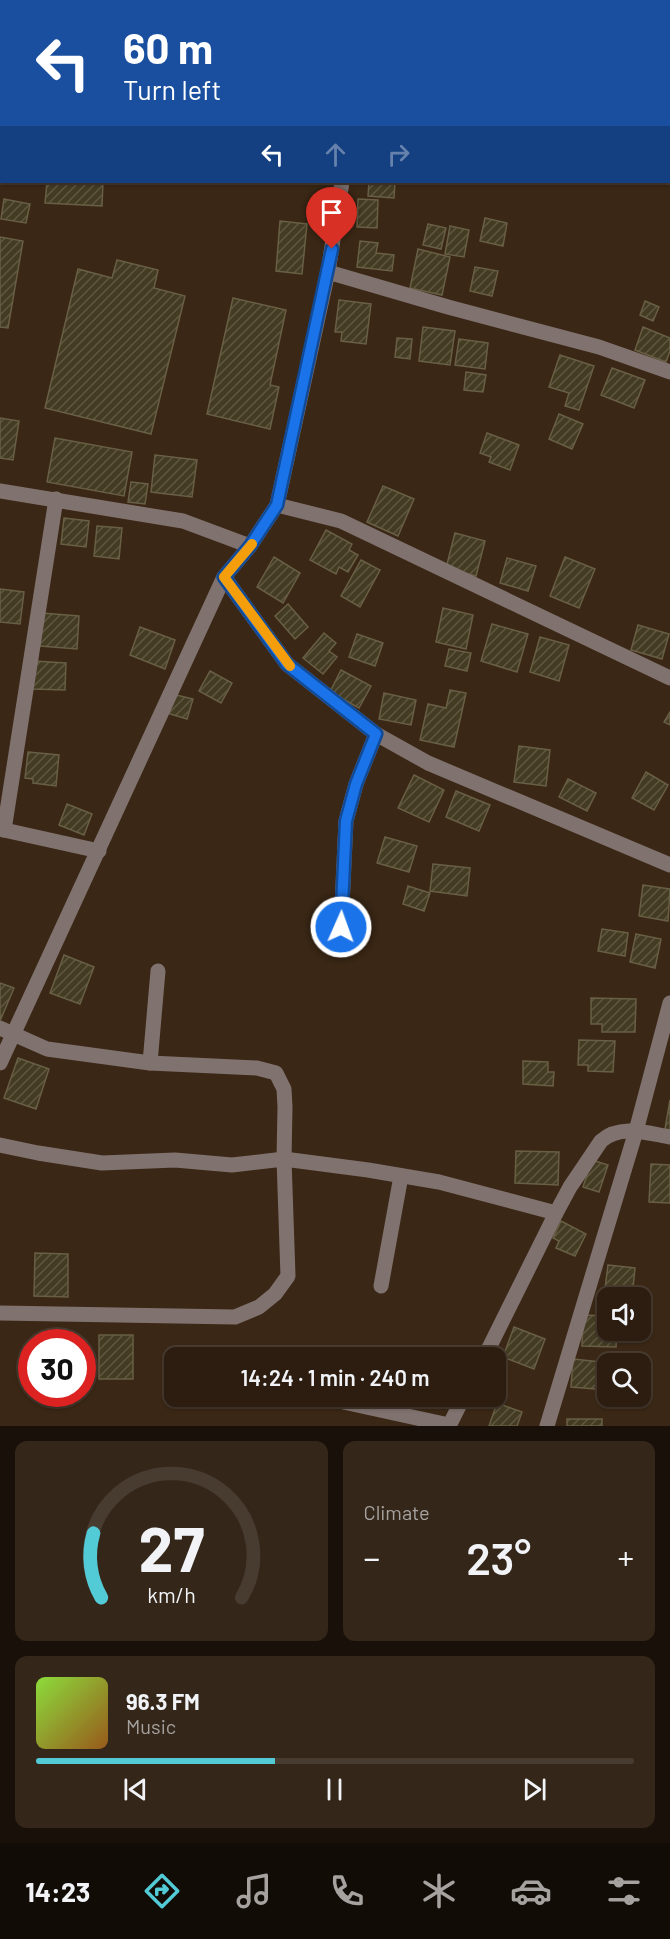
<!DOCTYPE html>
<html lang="en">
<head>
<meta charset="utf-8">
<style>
	body { margin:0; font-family:Barlow,sans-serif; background:#342619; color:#f1f3f6; height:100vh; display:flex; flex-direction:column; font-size:22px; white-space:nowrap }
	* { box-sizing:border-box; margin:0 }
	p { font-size:20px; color:#a6a29f }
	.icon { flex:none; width:33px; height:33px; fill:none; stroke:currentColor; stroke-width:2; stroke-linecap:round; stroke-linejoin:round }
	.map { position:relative; height:1426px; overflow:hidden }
	.side { display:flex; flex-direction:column; gap:15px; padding:15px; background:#181009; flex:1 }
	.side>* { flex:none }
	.top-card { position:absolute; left:0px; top:0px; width:670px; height:183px; box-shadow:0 2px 4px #0004,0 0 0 2px #483b30; background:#1a4fa0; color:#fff; overflow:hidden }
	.fabs { position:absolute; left:597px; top:1287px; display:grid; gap:12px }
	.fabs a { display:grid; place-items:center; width:54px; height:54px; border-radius:12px; background:#2c1d10; box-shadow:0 2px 4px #0004,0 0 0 2px #483b30; font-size:30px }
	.speed { position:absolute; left:18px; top:1329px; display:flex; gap:12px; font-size:30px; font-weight:700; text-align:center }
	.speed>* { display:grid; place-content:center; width:78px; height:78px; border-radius:50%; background:#2c1d10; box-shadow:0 2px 4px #0004,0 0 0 2px #483b30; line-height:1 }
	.speed .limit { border:9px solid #d22; background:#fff; color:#111 }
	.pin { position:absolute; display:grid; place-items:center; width:51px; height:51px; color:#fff; margin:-62px -26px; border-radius:50% 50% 50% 0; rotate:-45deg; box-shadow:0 0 6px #0007 }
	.pin .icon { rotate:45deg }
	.me { position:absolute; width:66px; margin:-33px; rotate:2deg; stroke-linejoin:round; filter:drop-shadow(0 0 4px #0008) }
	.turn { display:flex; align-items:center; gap:21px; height:126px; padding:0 24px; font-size:27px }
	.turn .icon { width:78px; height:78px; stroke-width:2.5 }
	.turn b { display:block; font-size:42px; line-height:51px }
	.lanes { display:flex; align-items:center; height:57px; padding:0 24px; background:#0003; justify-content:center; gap:30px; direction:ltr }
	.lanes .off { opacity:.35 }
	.big { font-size:45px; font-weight:600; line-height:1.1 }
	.side .tile { flex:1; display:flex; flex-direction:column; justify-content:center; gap:9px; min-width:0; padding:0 21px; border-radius:12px; background:#342619 }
	.side .dial { align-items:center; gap:0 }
	.dial svg { height:156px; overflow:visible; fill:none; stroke:#483b30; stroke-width:7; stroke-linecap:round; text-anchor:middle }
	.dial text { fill:#f1f3f6; stroke:none }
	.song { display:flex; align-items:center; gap:18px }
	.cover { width:72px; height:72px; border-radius:9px; background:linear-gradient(135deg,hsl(90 70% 55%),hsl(30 70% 35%)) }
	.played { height:6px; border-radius:3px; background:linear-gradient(90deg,#52cbd7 40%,#483b30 40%) }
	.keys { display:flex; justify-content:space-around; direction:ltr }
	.heat { display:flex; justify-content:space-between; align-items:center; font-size:33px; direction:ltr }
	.side .tiles { flex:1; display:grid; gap:15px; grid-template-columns:1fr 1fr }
	.tile:last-child { grid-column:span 2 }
	.trip { position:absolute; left:164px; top:1347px; width:342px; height:60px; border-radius:12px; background:#2c1d10; box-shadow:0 2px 4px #0004,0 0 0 2px #483b30; font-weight:600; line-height:60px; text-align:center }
	.menu { display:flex; height:96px; justify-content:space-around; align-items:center; background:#120c06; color:#a6a29f }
	.menu .icon { width:42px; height:42px }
	.menu .on { color:#52cbd7 }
	.menu b { font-size:27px; color:#f1f3f6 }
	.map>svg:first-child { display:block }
	.building { fill:url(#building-hatch); stroke:#685f45; stroke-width:1.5 }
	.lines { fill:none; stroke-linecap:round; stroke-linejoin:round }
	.minor { stroke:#80726f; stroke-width:15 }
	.route-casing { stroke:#114b97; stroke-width:15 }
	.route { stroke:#1a73e8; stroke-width:10 }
	.slow { stroke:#f59e0b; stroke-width:10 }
</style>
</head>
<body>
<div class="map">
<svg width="670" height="1426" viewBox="0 0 670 1426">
	<defs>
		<pattern id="building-hatch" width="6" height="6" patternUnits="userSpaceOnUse" patternTransform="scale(1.5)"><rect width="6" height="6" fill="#433b22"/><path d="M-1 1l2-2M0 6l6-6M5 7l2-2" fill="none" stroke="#5f5742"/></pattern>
	</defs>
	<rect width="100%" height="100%" fill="#3a2715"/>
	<g class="building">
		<polygon points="0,0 20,0 2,2 2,6"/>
		<polygon points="430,0 485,0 484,2"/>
		<rect x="611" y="0" width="24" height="2"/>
		<rect x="0" y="12" width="2" height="33"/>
		<rect x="0" y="47" width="2" height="34"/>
		<polygon points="47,182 103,182 102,206 45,203"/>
		<polygon points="369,182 395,182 394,198 368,196"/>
		<polygon points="4,199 30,204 26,223 1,219"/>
		<polygon points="358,199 378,200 377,228 357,227"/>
		<polygon points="485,218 507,223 503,246 480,241"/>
		<polygon points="280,221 307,224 302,274 276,271"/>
		<polygon points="428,224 446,228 441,249 423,245"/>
		<polygon points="450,226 469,230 464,257 445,254"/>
		<polygon points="0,237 23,241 8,328 0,327"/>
		<polygon points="360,241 378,243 376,253 394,255 392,271 357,267"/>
		<polygon points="418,249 450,257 442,295 410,288"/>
		<polygon points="117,260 158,270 154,288 185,296 151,434 45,408 78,269 112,278"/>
		<polygon points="475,267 498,271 492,296 470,291"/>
		<polygon points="233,298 286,310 270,385 279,387 270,429 207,414"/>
		<polygon points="339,300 371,304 366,344 341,341 342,332 335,332"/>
		<polygon points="645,301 659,307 653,321 640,315"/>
		<polygon points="423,327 455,331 450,365 419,361"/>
		<polygon points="643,327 670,338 670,351 666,362 635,350"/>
		<polygon points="397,338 412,339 410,359 395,357"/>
		<polygon points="459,339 488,343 485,369 455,365"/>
		<polygon points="560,355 594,366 579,410 565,406 569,393 549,387"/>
		<polygon points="612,368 645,380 634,408 601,395"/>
		<polygon points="466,372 486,375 483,392 464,390"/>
		<polygon points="559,414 583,424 572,449 549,439"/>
		<polygon points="0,418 19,421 13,460 0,458"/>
		<polygon points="487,433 519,445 510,470 489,462 491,457 480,453"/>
		<polygon points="55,438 132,452 124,496 47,482"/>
		<polygon points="155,455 197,460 192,497 151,492"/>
		<polygon points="131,482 148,484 145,504 128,502"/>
		<polygon points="383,486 414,499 398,536 367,522"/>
		<polygon points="64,518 89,521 86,547 61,544"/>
		<polygon points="97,526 122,528 119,559 94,556"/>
		<polygon points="326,530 352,544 349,550 358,555 348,572 339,567 336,574 310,560"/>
		<polygon points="455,533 485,541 476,576 446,568"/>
		<polygon points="274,557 300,573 283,603 257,587"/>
		<polygon points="565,557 595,569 579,608 550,596"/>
		<polygon points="507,558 536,566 528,591 500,583"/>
		<polygon points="361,560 380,570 360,607 341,596"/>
		<polygon points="0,589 24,592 20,624 0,622"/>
		<polygon points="288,604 308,627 295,639 275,616"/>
		<polygon points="443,608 473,615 466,649 436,642"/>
		<polygon points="42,613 79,616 77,649 40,646"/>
		<polygon points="492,624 528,634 517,672 481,661"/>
		<polygon points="638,625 669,634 662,659 631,650"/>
		<polygon points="140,627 175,640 165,669 130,655"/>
		<polygon points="324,633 336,643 329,651 337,657 323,674 303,658"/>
		<polygon points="357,634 383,643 375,666 349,657"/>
		<polygon points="540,637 569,645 559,681 530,672"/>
		<polygon points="449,649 471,653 467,671 445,666"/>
		<polygon points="34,661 66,663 65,690 33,689"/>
		<polygon points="341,670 371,686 359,708 330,692"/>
		<polygon points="210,671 232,683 221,703 199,691"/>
		<polygon points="450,690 466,693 454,747 420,740 428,704 446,708"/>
		<polygon points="384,693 416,700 411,725 379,719"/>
		<polygon points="172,694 193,699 187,719 167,713"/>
		<polygon points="670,712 670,725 664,722"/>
		<polygon points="519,746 550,750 546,786 514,782"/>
		<polygon points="28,752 59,755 56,786 33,783 33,779 25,778"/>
		<polygon points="646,772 668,785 654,810 632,798"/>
		<polygon points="414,775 444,790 429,822 398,808"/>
		<polygon points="568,779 596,793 587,811 559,797"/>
		<polygon points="456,791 490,805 479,831 446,817"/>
		<polygon points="67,804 92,814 84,835 59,825"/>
		<polygon points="385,837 417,846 409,872 377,863"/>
		<polygon points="433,864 470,868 467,896 430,891"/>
		<polygon points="643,885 670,889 668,921 639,916"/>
		<polygon points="408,886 430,893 424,911 403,904"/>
		<polygon points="602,929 628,933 625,956 598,951"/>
		<polygon points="636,934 661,939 655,968 630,962"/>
		<polygon points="64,955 94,967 80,1004 50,993"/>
		<polygon points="0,983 14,988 0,1021"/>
		<polygon points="591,998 636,999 635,1032 602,1032 602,1024 591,1024"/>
		<polygon points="579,1040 615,1041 613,1072 588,1071 588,1065 578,1065"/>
		<polygon points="18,1058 49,1069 36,1109 4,1098"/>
		<polygon points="523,1061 548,1062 548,1072 554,1072 553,1086 523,1084"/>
		<polygon points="670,1100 670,1130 665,1129"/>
		<polygon points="516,1151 559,1152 558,1185 515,1183"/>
		<polygon points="592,1160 608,1165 599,1192 583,1187"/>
		<polygon points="651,1164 670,1165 670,1203 649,1202"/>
		<polygon points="561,1221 586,1234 575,1256 556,1248 559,1241 553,1238"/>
		<polygon points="35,1253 68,1254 68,1297 34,1296"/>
		<polygon points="608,1265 635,1268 632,1298 604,1296"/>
		<polygon points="583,1315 608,1316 608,1330 617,1330 616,1347 582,1346"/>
		<polygon points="514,1327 545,1339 534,1369 503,1357"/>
		<rect x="99" y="1335" width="34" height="44"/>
		<polygon points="573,1359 611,1363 608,1364 608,1390 571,1387"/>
		<polygon points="497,1403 522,1412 517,1426 489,1426"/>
		<rect x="567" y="1419" width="35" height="7"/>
	</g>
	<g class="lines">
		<g class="minor">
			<polyline points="202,2 202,0"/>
			<polyline points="588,2 589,0"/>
			<polyline points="0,90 2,90"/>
			<polyline points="669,105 670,106"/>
			<polyline points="328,272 448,307 599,347 670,372"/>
			<polyline points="0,491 183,521 250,546"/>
			<polyline points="277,505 341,521 670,678"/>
			<polyline points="224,577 287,664 376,734 428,763 670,865"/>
			<polyline points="0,829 99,851"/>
			<polyline points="4,830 56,499"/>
			<polyline points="341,927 346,821 356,784 376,734"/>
			<polyline points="0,1028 47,1049 150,1063 257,1068 276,1073 284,1089 285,1107 284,1159 288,1276 275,1294 259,1307 235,1317 0,1313"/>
			<polyline points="0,1063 224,577 250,546 277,505 328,272 342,182"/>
			<polyline points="150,1063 158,971"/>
			<path d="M0,1145L38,1153L102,1163L175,1160L232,1165L284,1159L368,1170L439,1182L556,1213L570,1187L601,1141C620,1124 647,1133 670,1137"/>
			<polyline points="381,1286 401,1176"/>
			<polyline points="484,1358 556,1213"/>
			<polyline points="316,1396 449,1425"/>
			<polyline points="449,1426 464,1396"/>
			<polyline points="547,1426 636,1131 670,1003"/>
		</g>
	</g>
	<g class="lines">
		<g class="route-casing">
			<polyline id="route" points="332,249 277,505 250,546 224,577 287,664 376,734 356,784 346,821 341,927"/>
		</g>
		<use href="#route" class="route"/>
		<polyline class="slow" points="252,544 224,577 290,666"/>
	</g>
</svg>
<div class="fabs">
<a><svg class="icon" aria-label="sound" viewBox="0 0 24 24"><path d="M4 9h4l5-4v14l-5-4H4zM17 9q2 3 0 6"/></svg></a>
<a><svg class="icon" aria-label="search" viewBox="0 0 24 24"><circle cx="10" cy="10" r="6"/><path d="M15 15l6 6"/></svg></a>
</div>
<div class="speed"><div class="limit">30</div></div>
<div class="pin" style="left:332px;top:249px;background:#d93025"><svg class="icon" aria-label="arrive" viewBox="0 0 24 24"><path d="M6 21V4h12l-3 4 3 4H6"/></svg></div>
<svg class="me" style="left:341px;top:927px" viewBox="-20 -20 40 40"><circle r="17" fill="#1a73e8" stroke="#fff" stroke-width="3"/><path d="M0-11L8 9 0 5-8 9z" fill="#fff"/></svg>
<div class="trip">14:24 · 1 min · 240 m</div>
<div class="top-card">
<div class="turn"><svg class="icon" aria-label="left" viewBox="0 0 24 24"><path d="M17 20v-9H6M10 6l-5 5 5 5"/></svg><div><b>60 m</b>Turn left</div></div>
<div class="lanes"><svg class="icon" aria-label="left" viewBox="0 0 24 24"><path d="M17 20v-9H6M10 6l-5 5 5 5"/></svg><svg class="icon off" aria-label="ahead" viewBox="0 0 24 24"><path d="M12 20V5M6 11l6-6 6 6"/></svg><svg class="icon off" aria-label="right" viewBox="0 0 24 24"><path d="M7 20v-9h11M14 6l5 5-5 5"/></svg></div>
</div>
</div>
<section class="side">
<div class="tiles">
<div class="tile dial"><svg viewBox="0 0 100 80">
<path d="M14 69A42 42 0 1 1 86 69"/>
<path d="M14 69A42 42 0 0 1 10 36" stroke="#52cbd7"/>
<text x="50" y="56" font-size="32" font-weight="700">27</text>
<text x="50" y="72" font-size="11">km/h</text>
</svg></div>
<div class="tile"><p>Climate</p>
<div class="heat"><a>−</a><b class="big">23°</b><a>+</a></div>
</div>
<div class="tile">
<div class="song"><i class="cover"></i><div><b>96.3 FM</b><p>Music</p></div></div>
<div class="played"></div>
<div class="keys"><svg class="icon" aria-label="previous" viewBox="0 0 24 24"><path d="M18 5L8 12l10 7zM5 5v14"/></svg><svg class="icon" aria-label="pause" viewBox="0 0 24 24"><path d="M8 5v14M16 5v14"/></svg><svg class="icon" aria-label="next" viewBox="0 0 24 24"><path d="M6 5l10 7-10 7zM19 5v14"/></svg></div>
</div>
</div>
</section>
<nav class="menu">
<b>14:23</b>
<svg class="icon on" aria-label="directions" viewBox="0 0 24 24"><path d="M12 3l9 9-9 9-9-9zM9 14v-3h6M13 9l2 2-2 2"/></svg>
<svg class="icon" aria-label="music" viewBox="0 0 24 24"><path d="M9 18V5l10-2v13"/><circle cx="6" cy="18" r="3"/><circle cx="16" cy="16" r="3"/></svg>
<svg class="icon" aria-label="phone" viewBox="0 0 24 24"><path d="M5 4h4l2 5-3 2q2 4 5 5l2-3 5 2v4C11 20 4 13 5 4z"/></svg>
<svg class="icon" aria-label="climate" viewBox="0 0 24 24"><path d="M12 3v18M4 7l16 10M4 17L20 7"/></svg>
<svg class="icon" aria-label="car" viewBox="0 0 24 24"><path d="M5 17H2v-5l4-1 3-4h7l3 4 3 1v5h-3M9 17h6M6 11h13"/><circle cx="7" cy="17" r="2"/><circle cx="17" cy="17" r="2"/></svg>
<svg class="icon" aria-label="filters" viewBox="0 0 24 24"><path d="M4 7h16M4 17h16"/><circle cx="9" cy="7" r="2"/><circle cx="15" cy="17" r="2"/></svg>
</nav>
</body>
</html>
